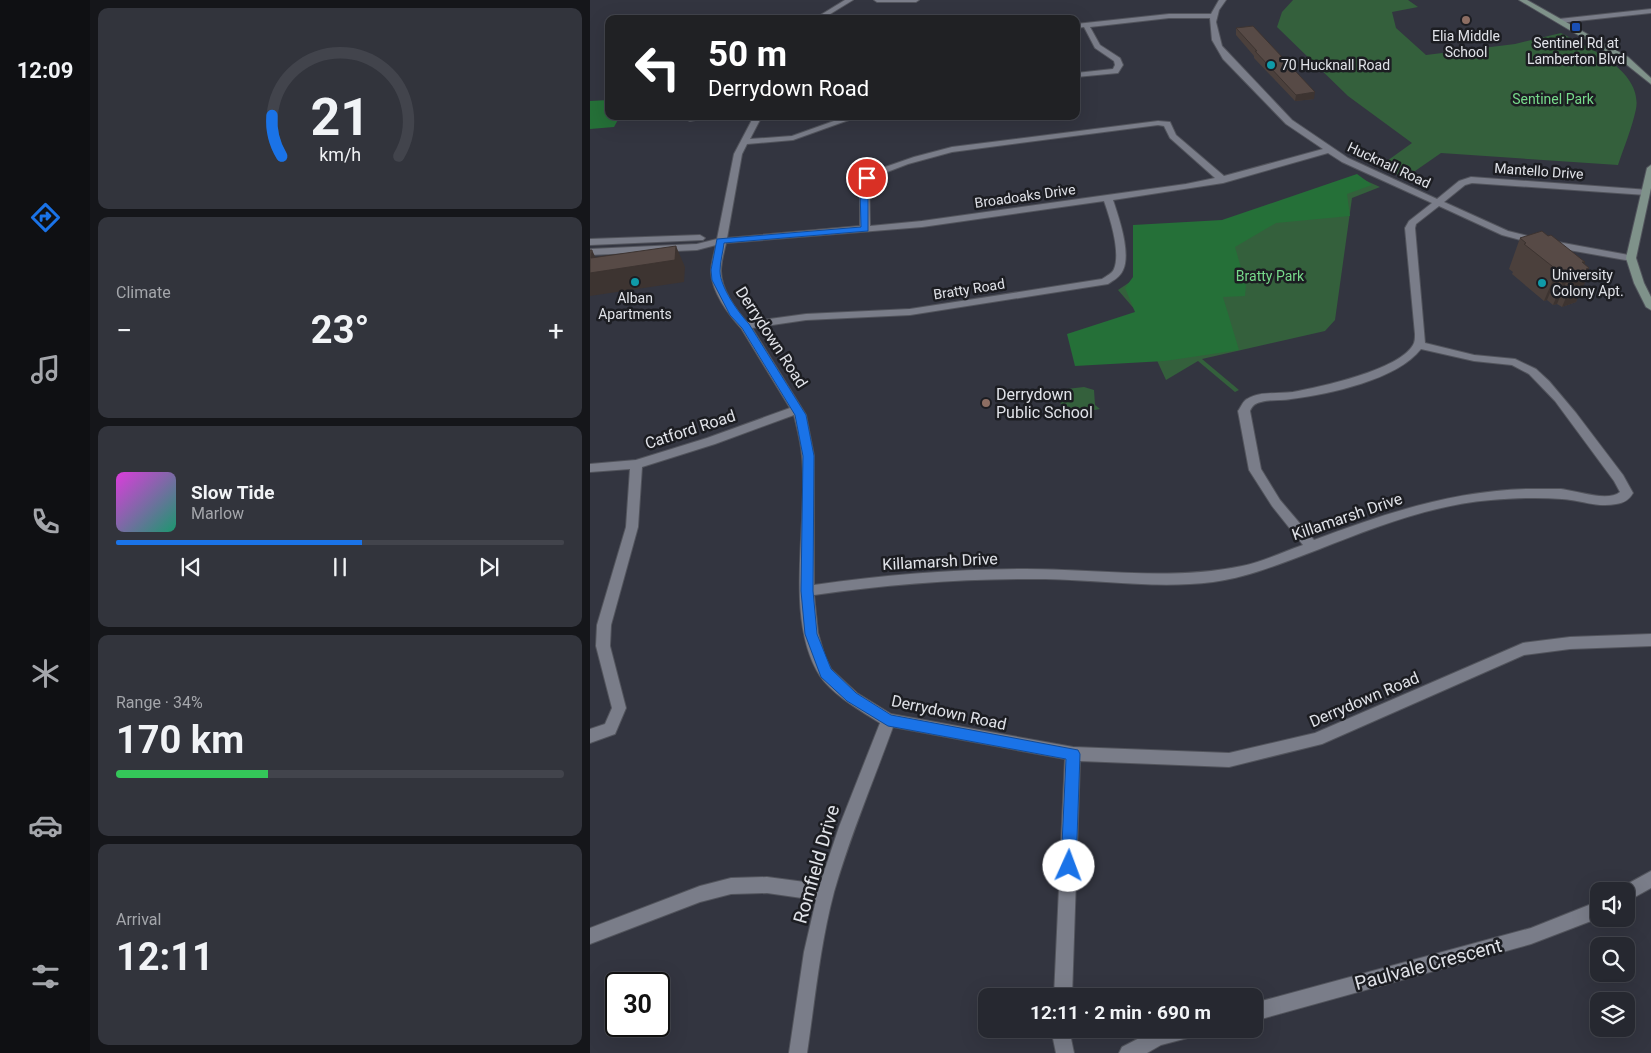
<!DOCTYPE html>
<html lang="en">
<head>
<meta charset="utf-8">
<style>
	body { margin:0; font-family:Roboto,sans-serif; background:#32343c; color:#f1f3f6; height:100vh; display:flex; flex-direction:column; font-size:19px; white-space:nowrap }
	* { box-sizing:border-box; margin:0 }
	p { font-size:16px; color:#a4a6ab }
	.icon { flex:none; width:28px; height:28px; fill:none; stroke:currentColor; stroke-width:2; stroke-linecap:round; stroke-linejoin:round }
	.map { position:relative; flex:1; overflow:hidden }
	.drawer { display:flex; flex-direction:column; gap:8px; padding:8px; background:#15161a; width:500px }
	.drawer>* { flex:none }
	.guide { position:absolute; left:15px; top:15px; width:475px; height:105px; border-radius:10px; box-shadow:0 5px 20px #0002,0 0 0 1px #42444c; background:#202124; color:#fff; overflow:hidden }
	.buttons { position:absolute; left:1000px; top:882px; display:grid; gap:10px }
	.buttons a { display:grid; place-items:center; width:45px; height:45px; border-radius:10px; background:#262830; box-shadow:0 5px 20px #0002,0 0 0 1px #42444c; font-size:25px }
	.speed { position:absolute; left:15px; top:972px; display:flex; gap:10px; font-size:25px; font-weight:700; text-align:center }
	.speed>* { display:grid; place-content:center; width:65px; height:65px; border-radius:50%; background:#262830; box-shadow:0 5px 20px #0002,0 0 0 1px #42444c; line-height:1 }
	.speed .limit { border:2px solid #111; border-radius:8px; background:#fff; color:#111 }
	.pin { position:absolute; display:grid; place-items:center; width:42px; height:42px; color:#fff; margin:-21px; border:2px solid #fff; border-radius:50%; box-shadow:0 1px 5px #0007 }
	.me { position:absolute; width:55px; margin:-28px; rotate:2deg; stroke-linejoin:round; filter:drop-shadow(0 0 4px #0008) }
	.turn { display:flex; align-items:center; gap:18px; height:105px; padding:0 20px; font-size:22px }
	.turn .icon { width:65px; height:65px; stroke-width:2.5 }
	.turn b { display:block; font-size:35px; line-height:42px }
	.big { font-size:38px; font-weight:700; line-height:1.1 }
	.drawer .card { flex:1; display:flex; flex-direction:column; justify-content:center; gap:8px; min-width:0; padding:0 18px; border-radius:10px; background:#32343c }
	.drawer .dial { align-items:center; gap:0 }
	.dial svg { height:130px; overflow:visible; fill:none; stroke:#42444c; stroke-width:7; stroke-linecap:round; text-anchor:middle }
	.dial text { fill:#f1f3f6; stroke:none }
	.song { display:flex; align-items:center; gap:15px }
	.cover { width:60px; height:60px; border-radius:8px; background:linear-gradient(135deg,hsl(300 70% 55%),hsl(160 70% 35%)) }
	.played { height:5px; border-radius:2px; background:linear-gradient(90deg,#1a73e8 55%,#42444c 55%) }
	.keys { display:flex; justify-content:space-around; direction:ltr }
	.heat { display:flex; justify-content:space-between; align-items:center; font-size:28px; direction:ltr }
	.charge { height:8px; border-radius:4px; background:linear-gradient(90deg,#34c759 34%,#42444c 0) }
	.trip { position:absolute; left:388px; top:988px; width:285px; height:50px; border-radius:10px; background:#262830; box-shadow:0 5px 20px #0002,0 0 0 1px #42444c; font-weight:700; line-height:50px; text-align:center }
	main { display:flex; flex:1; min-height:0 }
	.tabs { display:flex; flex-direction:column; width:90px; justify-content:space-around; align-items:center; background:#0f1013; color:#a4a6ab }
	.tabs .icon { width:35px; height:35px }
	.tabs .active { color:#1a73e8 }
	.tabs b { font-size:22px; color:#f1f3f6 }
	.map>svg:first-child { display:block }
	.green { fill:#34603c }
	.forest { fill:#257038 }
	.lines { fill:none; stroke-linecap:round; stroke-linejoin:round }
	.street-casing { stroke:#52545c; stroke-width:2 }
	.secondary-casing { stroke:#52545c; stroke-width:2 }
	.street { fill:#7a7d89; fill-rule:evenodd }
	.secondary { fill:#7f928a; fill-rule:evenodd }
	.wall { fill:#4b403c }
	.shaded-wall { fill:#3d3431 }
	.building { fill:#574a46; stroke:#3d3431 }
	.route { fill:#1a73e8; stroke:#114b97 }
	.education-dot { fill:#8d6e63; stroke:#1c1d22; stroke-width:2 }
	.transit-dot { fill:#1a4fb4; stroke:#1c1d22; stroke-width:2 }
	.culture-dot { fill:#0f9aa8; stroke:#1c1d22; stroke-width:2 }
	.labels { text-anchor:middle; stroke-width:5; stroke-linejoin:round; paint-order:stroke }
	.far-poi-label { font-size:14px; fill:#e0e2e8; stroke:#1c1d22 }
	.far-park-label { font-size:14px; fill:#77da8b; stroke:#1c1d22 }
	.far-street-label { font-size:14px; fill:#e0e2e8; stroke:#1c1d22 }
	.street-label { font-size:16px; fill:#e0e2e8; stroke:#1c1d22 }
	.poi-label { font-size:16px; fill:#e0e2e8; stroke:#1c1d22; text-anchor:start }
	.near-street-label { font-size:19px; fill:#e0e2e8; stroke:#1c1d22 }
</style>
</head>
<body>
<main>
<nav class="tabs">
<b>12:09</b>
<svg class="icon active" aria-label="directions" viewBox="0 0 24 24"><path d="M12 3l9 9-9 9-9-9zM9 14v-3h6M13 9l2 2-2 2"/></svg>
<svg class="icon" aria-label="music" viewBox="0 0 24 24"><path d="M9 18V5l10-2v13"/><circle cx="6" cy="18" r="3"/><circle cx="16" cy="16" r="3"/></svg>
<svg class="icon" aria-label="phone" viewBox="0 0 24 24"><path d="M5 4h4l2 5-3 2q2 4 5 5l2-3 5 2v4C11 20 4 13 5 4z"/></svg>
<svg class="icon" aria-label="climate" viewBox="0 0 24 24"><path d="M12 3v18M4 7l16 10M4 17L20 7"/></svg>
<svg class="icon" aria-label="car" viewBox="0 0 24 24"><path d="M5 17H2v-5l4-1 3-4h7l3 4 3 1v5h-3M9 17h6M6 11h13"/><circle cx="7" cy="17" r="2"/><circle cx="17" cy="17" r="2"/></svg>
<svg class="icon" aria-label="filters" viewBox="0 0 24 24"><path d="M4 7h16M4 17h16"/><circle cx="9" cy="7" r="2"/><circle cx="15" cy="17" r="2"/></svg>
</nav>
<section class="drawer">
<div class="card dial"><svg viewBox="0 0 100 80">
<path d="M14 69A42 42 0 1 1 86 69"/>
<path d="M14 69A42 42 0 0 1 8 44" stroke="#1a73e8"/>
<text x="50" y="56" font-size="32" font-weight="700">21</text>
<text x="50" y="72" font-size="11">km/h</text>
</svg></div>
<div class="card"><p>Climate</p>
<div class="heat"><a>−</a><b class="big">23°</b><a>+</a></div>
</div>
<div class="card">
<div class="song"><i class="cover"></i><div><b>Slow Tide</b><p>Marlow</p></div></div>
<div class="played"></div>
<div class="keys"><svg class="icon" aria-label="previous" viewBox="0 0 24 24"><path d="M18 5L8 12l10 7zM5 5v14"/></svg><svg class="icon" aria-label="pause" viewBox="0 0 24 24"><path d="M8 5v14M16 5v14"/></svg><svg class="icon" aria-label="next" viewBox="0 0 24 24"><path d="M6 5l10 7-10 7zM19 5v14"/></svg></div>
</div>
<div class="card"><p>Range · 34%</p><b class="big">170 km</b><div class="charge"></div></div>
<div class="card"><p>Arrival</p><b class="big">12:11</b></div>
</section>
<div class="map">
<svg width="1061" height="1053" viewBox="0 0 1061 1053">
	<rect width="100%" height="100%" fill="#333540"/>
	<g class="green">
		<path d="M703,0H818L828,7L802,12L806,28L836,55L925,44L971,33C998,47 1053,71 1046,109C1042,128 1034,147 1028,165L851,153L815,178L790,166L822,143L758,96L687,27L692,12Z"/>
		<polygon points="770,178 790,187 762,198 745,320 735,331 612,359 649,390 645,392 608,361 576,380 552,328 552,318 528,290 625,225"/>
		<polygon points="494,387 504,390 505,405 510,409 473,416 468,390"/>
	</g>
	<g class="forest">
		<polygon points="19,100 19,116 30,116 24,127 0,129 0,101"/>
		<polygon points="767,174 782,185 757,194 760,216 686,223 645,247 656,285 655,296 633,297 649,350 575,361 485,366 477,334 545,312 535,288 543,277 543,225 632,220"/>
	</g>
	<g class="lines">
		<g class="street-casing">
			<g id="street">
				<polygon points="255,0 263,0 232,19 224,19"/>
				<polygon points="284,0 329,0 326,2 287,2"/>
				<path d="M629,0H636L629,10L626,22L632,46L702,120L758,158L847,199L869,181L881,177L1059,190V194L1056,195L882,183L875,185L854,202L918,231L946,238L1044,256L1046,258L1041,261L945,244L912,235L849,206L826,224L825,228L835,343L884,355L925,359L946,369L959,381L986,413L1033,475L1043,493C1039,500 1034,503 1026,504C1008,508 990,500 972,499C949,497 924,498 901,500C840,505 783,528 727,550C692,563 660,577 623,582C567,589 511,580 455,579C377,578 300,584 224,595L228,633L235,657L241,669L267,693L301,714L483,747L639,753L725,733L933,643L980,637L1061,634V646L980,649L934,655L732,744L639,767L490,761L482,996H464L475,759L303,727C283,782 260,836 244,892C230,945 225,999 217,1053H199L214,952L226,900L177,893L141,894L110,902L0,944V928L110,886L141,878L177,877L230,884L249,827L290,723C271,711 243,695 230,676C193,618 219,521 212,456C211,442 207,428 204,415L125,444L52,467L48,527L21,625L20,646L36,708L25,734L0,743V729L15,724L22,708L6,646L7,625L36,527L40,469L0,472V464L46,460L117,438L200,408L151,328C138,314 122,292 121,272C121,264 124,254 126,245L107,250L0,255V249L107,244L127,239L144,154L164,116H172L160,139L202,136L258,116H270L203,140L157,144L152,154L137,238L270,226V186L271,180L278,173L324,157L362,147L568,121L580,122L586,135L634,176L733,149L696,124L633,59L622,40L620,18H579L500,27L510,45L530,58L533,65L528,73L486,77V73L523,69L525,65L524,61L505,48L494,27L486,28V24L579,14H621ZM568,125L574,126L580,138L625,178L596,184L332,221L280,226L279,181L284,177L318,164L362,152ZM738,153L752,162L842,203L819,221L815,228L825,334C825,338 825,342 823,345C809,370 730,387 703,392C688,394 670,391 657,399C653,401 651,407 648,411L659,470L682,506L713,545C692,552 673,562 652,566C581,581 507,569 436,569C365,569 294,575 224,585V456L216,415L162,328L216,320L320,315L518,284C524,280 530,277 533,270C541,253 529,218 523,200L633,183ZM514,201C520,218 531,252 524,269C522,274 516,276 512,279L320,309L216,314L157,322C146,310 131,289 131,271C131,262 134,252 136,243L332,227ZM831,349L884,361L922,365L939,374L965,401L1024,481L1030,492C1018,502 987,491 971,489C960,489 948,489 937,489C862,491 793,514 724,540L690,500L671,469L660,411C662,406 665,403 671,402C681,399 691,401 701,399C739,394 807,380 831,349Z"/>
				<polygon points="1061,9 1061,13 969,23 966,21 969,19"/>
				<polygon points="102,116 126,116 100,121 96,119"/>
				<polygon points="110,235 115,238 113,240 0,245 0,239"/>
				<polygon points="1061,871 1061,888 1036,902 1036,891 1029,891 1030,888"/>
				<polygon points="1009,901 1009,918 941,944 664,1021 664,1003 941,928"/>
				<polygon points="461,1029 479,1029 484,1053 466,1053"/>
				<polygon points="567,1029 612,1029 609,1035 571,1045 557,1053 529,1053 532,1047"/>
			</g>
		</g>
		<g class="secondary-casing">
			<g id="secondary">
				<polygon points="929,0 937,0 1038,57 1061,78 1061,84 1032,61"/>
				<polygon points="1061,165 1061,188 1046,258 1054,283 1061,297 1061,310 1056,307 1044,283 1036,258 1057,168"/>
			</g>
		</g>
		<use href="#street" class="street"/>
		<use href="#secondary" class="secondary"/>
	</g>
	<g class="wall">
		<polygon points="646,28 724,99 705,101 664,58 664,56 646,35"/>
		<polygon points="930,238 995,262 994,264 998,270 986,302 972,307 967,304 963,305 957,300 954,301 922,274 923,272 919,269"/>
	</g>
	<g class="shaded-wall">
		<polygon points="725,92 724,99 705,101 706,95"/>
		<polygon points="86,246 95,267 94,282 0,296 0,273 2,250 12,271"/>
		<polygon points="992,262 995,262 989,275 996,269 999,268 997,273 1000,272 986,302 972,307 985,276"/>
		<polygon points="970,269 957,300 954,301 967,270"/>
		<polygon points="980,273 967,304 963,305 976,274"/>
	</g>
	<g class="building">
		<polygon points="663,26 725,92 706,95 665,51 667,51 646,28"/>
		<polygon points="952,231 958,236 961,235 995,262 992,262 999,268 996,269 1000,272 985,276 980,273 976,274 970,269 967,270 934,244 936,243 930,238"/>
		<polygon points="86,246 85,260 0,273 0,250 2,250 1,258"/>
	</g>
	<path class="route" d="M274,176L281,178L278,186V231L134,243C133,252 130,262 130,271C130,287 148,312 159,324L216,415L224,456L223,591L227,634L241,669L266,693L301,715L488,750L490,754L486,866L484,871L479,873L473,871L471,866L476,759L298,726L257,701L231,677L215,634L211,591L213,456L205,415L152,328L140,315L122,280L121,270L127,239L271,227L270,186Z"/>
	<g class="education-dot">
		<circle cx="876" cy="20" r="5"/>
		<circle cx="396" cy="403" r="5"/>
	</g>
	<rect class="transit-dot" x="981" y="22" width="10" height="10" rx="2.5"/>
	<g class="culture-dot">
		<circle cx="681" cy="65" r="5"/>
		<circle cx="45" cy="282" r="5"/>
		<circle cx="952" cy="283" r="5"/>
	</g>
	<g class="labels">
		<g class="far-poi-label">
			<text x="876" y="41">Elia Middle<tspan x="876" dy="16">School</tspan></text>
			<text x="986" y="48">Sentinel Rd at<tspan x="986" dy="16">Lamberton Blvd</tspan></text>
			<text x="691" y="70" text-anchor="start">70 Hucknall Road</text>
			<text x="962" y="280" text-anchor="start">University<tspan x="962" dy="16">Colony Apt.</tspan></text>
			<text x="45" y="303">Alban<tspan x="45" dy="16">Apartments</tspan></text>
		</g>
		<g class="far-park-label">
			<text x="963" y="104">Sentinel Park</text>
			<text x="680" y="281">Bratty Park</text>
		</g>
		<g class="far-street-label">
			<text transform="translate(799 165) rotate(25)" y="5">Hucknall Road</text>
			<text transform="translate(949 171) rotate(4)" y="5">Mantello Drive</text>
			<text transform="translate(435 196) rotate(-8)" y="5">Broadoaks Drive</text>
			<text transform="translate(379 289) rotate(-9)" y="5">Bratty Road</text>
		</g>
		<g class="street-label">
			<text transform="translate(182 337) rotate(57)" y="6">Derrydown Road</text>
			<text transform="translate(100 429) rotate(-18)" y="6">Catford Road</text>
			<text transform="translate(757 516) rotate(-19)" y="6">Killamarsh Drive</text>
			<text transform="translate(350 561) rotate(-3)" y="6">Killamarsh Drive</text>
			<text transform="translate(774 699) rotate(-23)" y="6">Derrydown Road</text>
			<text transform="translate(359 712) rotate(12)" y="6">Derrydown Road</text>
		</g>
		<g class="poi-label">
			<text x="406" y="400">Derrydown<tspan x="406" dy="18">Public School</tspan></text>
		</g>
		<g class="near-street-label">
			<text transform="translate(226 864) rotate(-74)" y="7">Romfield Drive</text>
			<text transform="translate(838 964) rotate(-15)" y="7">Paulvale Crescent</text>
		</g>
	</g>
</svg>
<div class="buttons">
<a><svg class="icon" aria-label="sound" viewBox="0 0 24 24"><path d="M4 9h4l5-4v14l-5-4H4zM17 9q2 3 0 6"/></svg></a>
<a><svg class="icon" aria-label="search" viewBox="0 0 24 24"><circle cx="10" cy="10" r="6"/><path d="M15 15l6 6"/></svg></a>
<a><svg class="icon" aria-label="layers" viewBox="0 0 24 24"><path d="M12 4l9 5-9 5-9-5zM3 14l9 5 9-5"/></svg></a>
</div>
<div class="speed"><div class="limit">30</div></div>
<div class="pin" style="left:277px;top:178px;background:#d93025"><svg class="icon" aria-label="arrive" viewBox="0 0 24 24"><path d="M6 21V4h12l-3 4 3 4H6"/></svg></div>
<svg class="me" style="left:479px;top:866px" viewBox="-20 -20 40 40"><circle r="19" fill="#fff"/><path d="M0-13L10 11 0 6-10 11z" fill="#1a73e8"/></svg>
<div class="trip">12:11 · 2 min · 690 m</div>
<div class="guide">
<div class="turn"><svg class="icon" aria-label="left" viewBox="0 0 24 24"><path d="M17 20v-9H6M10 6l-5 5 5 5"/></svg><div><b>50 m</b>Derrydown Road</div></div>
</div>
</div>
</main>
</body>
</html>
